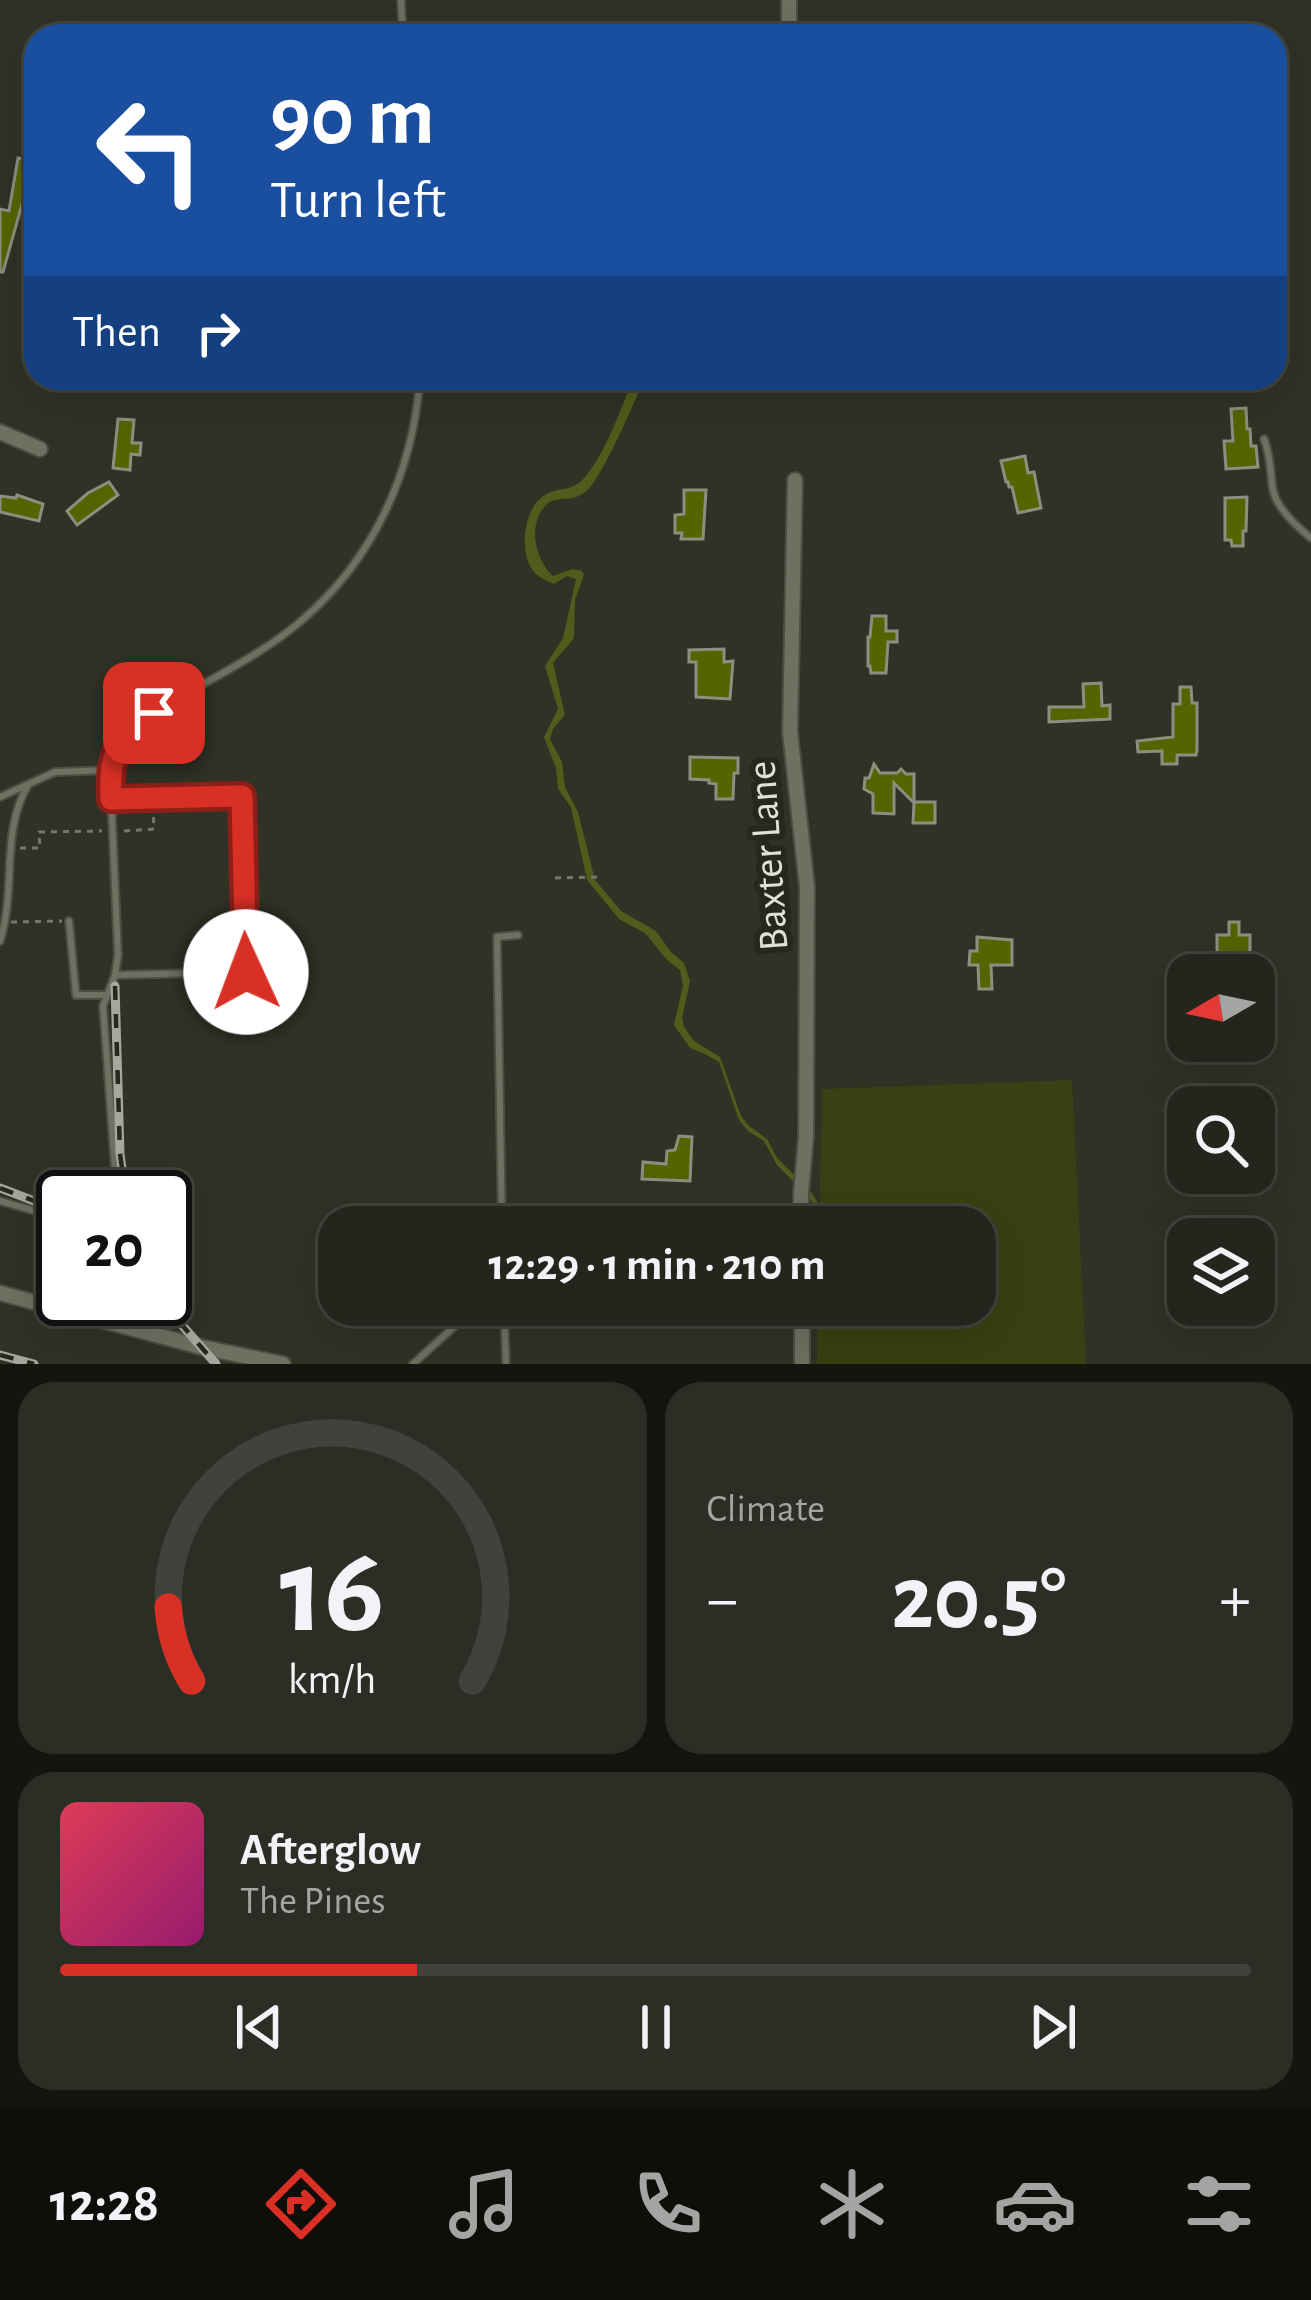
<!DOCTYPE html>
<html lang="en">
<head>
<meta charset="utf-8">
<style>
	body { margin:0; font-family:"Alegreya Sans",sans-serif; background:#2b2e25; color:#f1f3f6; height:100vh; display:flex; flex-direction:column; font-size:45px; white-space:nowrap }
	* { box-sizing:border-box; margin:0 }
	p { font-size:39px; color:#a3a5a3 }
	.icon { flex:none; width:66px; height:66px; fill:none; stroke:currentColor; stroke-width:2; stroke-linecap:round; stroke-linejoin:round }
	.map { position:relative; height:1364px; overflow:hidden }
	.panel { display:flex; flex-direction:column; gap:18px; padding:18px; background:#13150f; flex:1 }
	.panel>* { flex:none }
	.top-card { position:absolute; left:24px; top:24px; width:1263px; height:366px; border-radius:36px; box-shadow:0 12px 48px #0002,0 0 0 3px #40433b; background:#1a4fa0; color:#fff; overflow:hidden }
	.needle { width:78px; rotate:261deg }
	.tools { position:absolute; left:1167px; top:954px; display:grid; gap:24px }
	.tools a { display:grid; place-items:center; width:108px; height:108px; border-radius:24px; background:#23261c; box-shadow:0 12px 48px #0002,0 0 0 3px #40433b; font-size:60px }
	.speed { position:absolute; left:36px; top:1170px; display:flex; gap:24px; font-size:60px; font-weight:700; text-align:center }
	.speed>* { display:grid; place-content:center; width:156px; height:156px; border-radius:50%; background:#23261c; box-shadow:0 12px 48px #0002,0 0 0 3px #40433b; line-height:1 }
	.speed .limit { border:6px solid #111; border-radius:18px; background:#fff; color:#111 }
	.pin { position:absolute; display:grid; place-items:center; width:102px; height:102px; color:#fff; margin:-51px; border-radius:24px; box-shadow:0 6px 18px #0006 }
	.me { position:absolute; width:132px; margin:-66px; rotate:358deg; stroke-linejoin:round; filter:drop-shadow(0 0 9px #0008) }
	.turn { display:flex; align-items:center; gap:42px; height:252px; padding:0 48px; font-size:54px }
	.turn .icon { width:156px; height:156px; stroke-width:2.5 }
	.turn b { display:block; font-size:84px; line-height:102px }
	.then { display:flex; align-items:center; height:114px; padding:0 48px; background:#0003; gap:24px; font-size:45px }
	.big { font-size:90px; font-weight:700; line-height:1.1 }
	.panel .tile { flex:1; display:flex; flex-direction:column; justify-content:center; gap:18px; min-width:0; padding:0 42px; border-radius:36px; background:#2b2e25 }
	.panel .dial { align-items:center; gap:0 }
	.dial svg { height:312px; overflow:visible; fill:none; stroke:#40433b; stroke-width:7; stroke-linecap:round; text-anchor:middle }
	.dial text { fill:#f1f3f6; stroke:none }
	.song { display:flex; align-items:center; gap:36px }
	.cover { width:144px; height:144px; border-radius:18px; background:linear-gradient(135deg,hsl(350 70% 55%),hsl(320 70% 35%)) }
	.played { height:12px; border-radius:6px; background:linear-gradient(90deg,#d93025 30%,#40433b 30%) }
	.keys { display:flex; justify-content:space-around; direction:ltr }
	.heat { display:flex; justify-content:space-between; align-items:center; font-size:66px; direction:ltr }
	.panel .tiles { flex:1; display:grid; gap:18px; grid-template-columns:1fr 1fr }
	.tile:last-child { grid-column:span 2 }
	.trip { position:absolute; left:318px; top:1206px; width:678px; height:120px; border-radius:36px; background:#23261c; box-shadow:0 12px 48px #0002,0 0 0 3px #40433b; font-weight:700; line-height:120px; text-align:center }
	.dock { display:flex; height:192px; justify-content:space-around; align-items:center; background:#0e0f0b; color:#a3a5a3 }
	.dock .icon { width:84px; height:84px }
	.dock .active { color:#d93025 }
	.dock b { font-size:54px; color:#f1f3f6 }
	.map>svg:first-child { display:block }
	.green { fill:#374113 }
	.water { fill:#4f5c1b }
	.building { fill:#546401; stroke:#8a8f7f; stroke-width:3 }
	.lines { fill:none; stroke-linecap:round; stroke-linejoin:round }
	.lane-casing { stroke:#4b4e42; stroke-width:10 }
	.street-casing { stroke:#4b4e42; stroke-width:18 }
	.path { stroke:#74776c; stroke-width:3; stroke-dasharray:6 6; stroke-linecap:butt }
	.lane { stroke:#6c7161; stroke-width:6 }
	.street { stroke:#6c7161; stroke-width:14 }
	.rail-casing { stroke:#a5a89e; stroke-width:9 }
	.rail { stroke:#25281b; stroke-width:4.5; stroke-dasharray:14; stroke-linecap:butt }
	.route-casing { stroke:#8d1f18; stroke-width:30 }
	.route { stroke:#d93025; stroke-width:21 }
	.labels { text-anchor:middle; stroke-width:12; stroke-linejoin:round; paint-order:stroke }
	.street-label { font-size:42px; fill:#e0e2da; stroke:#25281b }
</style>
</head>
<body>
<div class="map">
<svg width="1311" height="1364" viewBox="0 0 1311 1364">
	<rect width="100%" height="100%" fill="#2f3225"/>
	<polygon class="green" points="1072,1080 1086,1364 817,1364 818,1305 975,1305 975,1227 819,1227 822,1089"/>
	<path class="water" d="M634,378H645C629,413 615,449 594,482C576,509 559,491 545,506C527,526 536,561 553,576L573,569L582,571L584,575L575,600L574,638L553,663L565,715L553,729L550,739L562,762L565,787L578,812L595,880L621,911L656,931L671,952L684,963L690,981L682,1018L684,1027L694,1041L720,1057L741,1116L749,1126L767,1139L777,1158L812,1193L832,1227H827L809,1197L777,1165L764,1141L748,1131L739,1120L719,1062L703,1053L690,1048L674,1025L683,986L680,970L667,960L645,933L619,919L587,880L571,807L558,789L556,768L544,737L558,709L545,666L563,638L576,579L567,576L554,584C545,580 537,577 531,568C520,550 524,511 541,498C559,483 571,497 589,472C609,445 620,409 634,378Z"/>
	<g class="building">
		<polygon points="18,158 36,162 36,166 29,198 24,197 3,272 0,272 0,209 9,211"/>
		<polygon points="1246,408 1247,429 1250,429 1251,446 1256,446 1258,467 1226,469 1224,441 1233,441 1231,409"/>
		<polygon points="118,419 134,420 132,443 141,443 140,455 131,454 130,470 113,468"/>
		<polygon points="1025,456 1028,473 1034,472 1041,508 1018,513 1012,487 1009,487 1008,482 1006,482 1001,461"/>
		<polygon points="109,482 118,495 77,525 67,511 88,493"/>
		<polygon points="684,490 706,490 703,539 681,539 682,533 675,533 675,515 684,514"/>
		<polygon points="17,495 43,504 39,521 0,512 0,496 16,498"/>
		<polygon points="1247,497 1246,531 1243,531 1243,546 1232,546 1231,540 1225,540 1225,498"/>
		<polygon points="872,616 886,616 886,631 897,631 897,642 888,642 886,673 871,673 870,666 868,666 868,637 870,637"/>
		<polygon points="724,649 724,662 733,661 730,699 696,697 696,662 689,662 689,650"/>
		<polygon points="1101,683 1102,706 1110,705 1110,719 1049,722 1049,707 1084,707 1083,684"/>
		<polygon points="1180,687 1191,687 1192,703 1197,703 1197,750 1196,755 1177,755 1177,764 1162,764 1162,751 1138,752 1137,741 1173,737 1173,704 1180,704"/>
		<polygon points="690,757 738,758 738,773 734,773 733,799 716,799 716,784 709,783 709,780 690,779"/>
		<polygon points="874,764 880,773 897,773 901,769 906,774 914,774 914,802 935,802 935,823 913,823 914,803 894,783 894,814 873,813 873,794 864,789 865,778 869,778"/>
		<polygon points="1229,922 1239,922 1239,935 1250,935 1250,959 1257,959 1258,975 1242,975 1242,968 1225,968 1225,956 1217,956 1217,935 1229,935"/>
		<polygon points="977,937 1012,940 1012,965 991,965 992,989 979,989 978,965 969,965 970,951 977,951"/>
		<polygon points="679,1136 692,1137 690,1181 642,1179 643,1162 666,1164 667,1151 675,1150"/>
	</g>
	<g class="lines">
		<g class="lane-casing">
			<g id="lane">
				<polyline points="401,0 403,36"/>
				<path d="M1264,439C1271,456 1270,472 1273,490C1277,509 1296,526 1311,538"/>
				<polyline points="0,797 55,772 110,770"/>
				<polyline points="111,799 241,796 246,972 115,975"/>
				<polyline points="69,921 76,995 106,995"/>
				<path d="M0,941C17,887 0,833 28,785"/>
				<path d="M117,1197L103,1006L115,975L118,955L110,772C111,763 113,754 118,746C133,723 161,709 184,695C224,672 266,651 301,621C374,559 413,472 420,378"/>
				<polyline points="0,1201 63,1219"/>
				<polyline points="502,1227 497,937 518,935"/>
				<polyline points="142,1299 151,1330"/>
				<polyline points="504,1305 506,1364"/>
				<polyline points="413,1364 478,1305"/>
			</g>
		</g>
		<g class="street-casing">
			<g id="street">
				<polyline points="789,0 789,36"/>
				<polyline points="0,432 40,449"/>
				<polyline points="795,480 790,732 807,887 806,1137 801,1193 801,1227"/>
				<polyline points="0,1293 201,1347 283,1364"/>
				<polyline points="802,1364 802,1305"/>
			</g>
		</g>
		<g class="path">
			<polyline points="124,831 154,829 153,808"/>
			<polyline points="20,848 40,848 39,832 102,831"/>
			<polyline points="555,878 597,877"/>
			<polyline points="11,922 62,921"/>
		</g>
		<use href="#lane" class="lane"/>
		<use href="#street" class="street"/>
		<g class="rail-casing">
			<g id="rail">
				<polyline points="115,986 120,1154 126,1197"/>
				<polyline points="0,1188 63,1212"/>
				<polyline points="165,1298 181,1324 216,1364"/>
				<polyline points="0,1355 34,1364"/>
			</g>
		</g>
		<use href="#rail" class="rail"/>
	</g>
	<g class="lines">
		<g class="route-casing">
			<path id="route" d="M154,713C117,741 109,752 111,799L242,796L246,972"/>
		</g>
		<use href="#route" class="route"/>
	</g>
	<g class="labels">
		<g class="street-label">
			<text transform="translate(766 856) rotate(-94)" y="15">Baxter Lane</text>
		</g>
	</g>
</svg>
<div class="tools">
<a><svg class="needle" viewBox="-14 -14 28 28"><path d="M0-13l5 13h-10z" fill="#e53935"/><path d="M0 13l5-13h-10z" fill="#a3a5a3"/></svg></a>
<a><svg class="icon" aria-label="search" viewBox="0 0 24 24"><circle cx="10" cy="10" r="6"/><path d="M15 15l6 6"/></svg></a>
<a><svg class="icon" aria-label="layers" viewBox="0 0 24 24"><path d="M12 4l9 5-9 5-9-5zM3 14l9 5 9-5"/></svg></a>
</div>
<div class="speed"><div class="limit">20</div></div>
<div class="pin" style="left:154px;top:713px;background:#d93025"><svg class="icon" aria-label="arrive" viewBox="0 0 24 24"><path d="M6 21V4h12l-3 4 3 4H6"/></svg></div>
<svg class="me" style="left:246px;top:972px" viewBox="-20 -20 40 40"><circle r="19" fill="#fff"/><path d="M0-13L10 11 0 6-10 11z" fill="#d93025"/></svg>
<div class="trip">12:29 · 1 min · 210 m</div>
<div class="top-card">
<div class="turn"><svg class="icon" aria-label="left" viewBox="0 0 24 24"><path d="M17 20v-9H6M10 6l-5 5 5 5"/></svg><div><b>90 m</b>Turn left</div></div>
<div class="then">Then<svg class="icon" aria-label="right" viewBox="0 0 24 24"><path d="M7 20v-9h11M14 6l5 5-5 5"/></svg></div>
</div>
</div>
<section class="panel">
<div class="tiles">
<div class="tile dial"><svg viewBox="0 0 100 80">
<path d="M14 69A42 42 0 1 1 86 69"/>
<path d="M14 69A42 42 0 0 1 8 50" stroke="#d93025"/>
<text x="50" y="56" font-size="32" font-weight="700">16</text>
<text x="50" y="72" font-size="11">km/h</text>
</svg></div>
<div class="tile"><p>Climate</p>
<div class="heat"><a>−</a><b class="big">20.5°</b><a>+</a></div>
</div>
<div class="tile">
<div class="song"><i class="cover"></i><div><b>Afterglow</b><p>The Pines</p></div></div>
<div class="played"></div>
<div class="keys"><svg class="icon" aria-label="previous" viewBox="0 0 24 24"><path d="M18 5L8 12l10 7zM5 5v14"/></svg><svg class="icon" aria-label="pause" viewBox="0 0 24 24"><path d="M8 5v14M16 5v14"/></svg><svg class="icon" aria-label="next" viewBox="0 0 24 24"><path d="M6 5l10 7-10 7zM19 5v14"/></svg></div>
</div>
</div>
</section>
<nav class="dock">
<b>12:28</b>
<svg class="icon active" aria-label="directions" viewBox="0 0 24 24"><path d="M12 3l9 9-9 9-9-9zM9 14v-3h6M13 9l2 2-2 2"/></svg>
<svg class="icon" aria-label="music" viewBox="0 0 24 24"><path d="M9 18V5l10-2v13"/><circle cx="6" cy="18" r="3"/><circle cx="16" cy="16" r="3"/></svg>
<svg class="icon" aria-label="phone" viewBox="0 0 24 24"><path d="M5 4h4l2 5-3 2q2 4 5 5l2-3 5 2v4C11 20 4 13 5 4z"/></svg>
<svg class="icon" aria-label="climate" viewBox="0 0 24 24"><path d="M12 3v18M4 7l16 10M4 17L20 7"/></svg>
<svg class="icon" aria-label="car" viewBox="0 0 24 24"><path d="M5 17H2v-5l4-1 3-4h7l3 4 3 1v5h-3M9 17h6M6 11h13"/><circle cx="7" cy="17" r="2"/><circle cx="17" cy="17" r="2"/></svg>
<svg class="icon" aria-label="filters" viewBox="0 0 24 24"><path d="M4 7h16M4 17h16"/><circle cx="9" cy="7" r="2"/><circle cx="15" cy="17" r="2"/></svg>
</nav>
</body>
</html>
